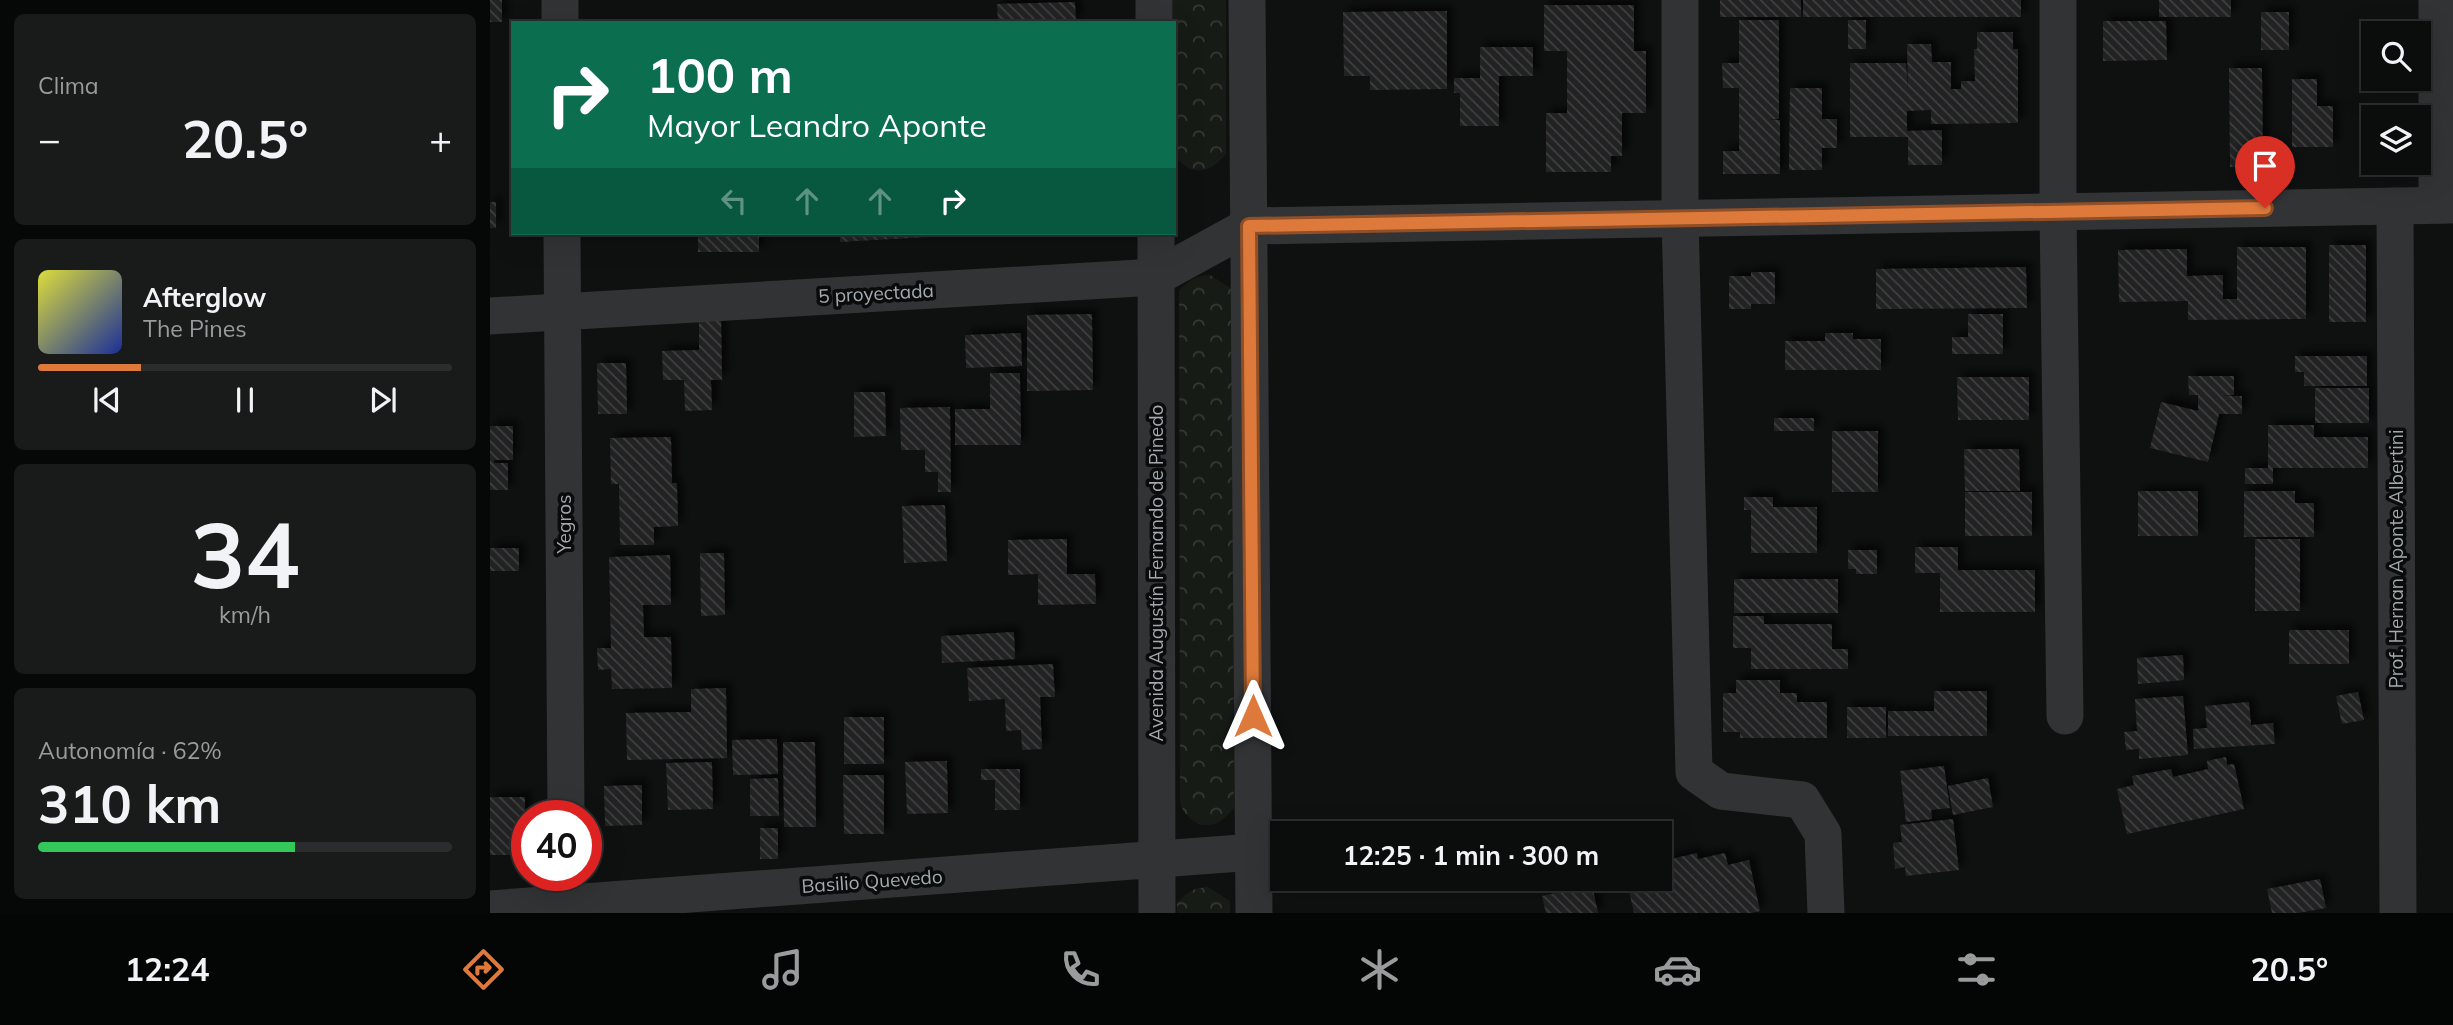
<!DOCTYPE html>
<html lang="es">
<head>
<meta charset="utf-8">
<style>
	body { margin:0; font-family:Mulish,sans-serif; background:#191a1a; color:#f1f3f6; height:100vh; display:flex; flex-direction:column; font-size:26px; white-space:nowrap }
	* { box-sizing:border-box; margin:0 }
	p { font-size:23px; color:#9a9b9d }
	.icon { flex:none; width:38px; height:38px; fill:none; stroke:currentColor; stroke-width:2; stroke-linecap:round; stroke-linejoin:round }
	.map { position:relative; flex:1; overflow:hidden }
	.side { display:flex; flex-direction:column; gap:14px; padding:14px; background:#060707; width:490px }
	.side>* { flex:none }
	.banner { position:absolute; left:21px; top:21px; width:665px; height:214px; border-radius:0px; box-shadow:0 7px 28px #0002,0 0 0 2px #2b2c2d; background:#0b6e4f; color:#fff; overflow:hidden }
	.controls { position:absolute; left:1871px; top:21px; display:grid; gap:14px }
	.controls a { display:grid; place-items:center; width:70px; height:70px; border-radius:0px; background:#0b0c0c; box-shadow:0 7px 28px #0002,0 0 0 2px #2b2c2d; font-size:35px }
	.speed { position:absolute; left:21px; top:800px; display:flex; gap:14px; font-size:35px; font-weight:700; text-align:center }
	.speed>* { display:grid; place-content:center; width:91px; height:91px; border-radius:50%; background:#0b0c0c; box-shadow:0 7px 28px #0002,0 0 0 2px #2b2c2d; line-height:1 }
	.speed .limit { border:10px solid #d22; background:#fff; color:#111 }
	.pin { position:absolute; display:grid; place-items:center; width:60px; height:60px; color:#fff; margin:-72px -30px; border-radius:50% 50% 50% 0; rotate:-45deg; box-shadow:0 0 7px #0007 }
	.pin .icon { rotate:45deg }
	.me { position:absolute; width:77px; margin:-38px; rotate:0deg; stroke-linejoin:round; filter:drop-shadow(0 0 5px #0008) }
	.turn { display:flex; align-items:center; gap:24px; height:147px; padding:0 21px; font-size:32px }
	.turn .icon { width:91px; height:91px; stroke-width:2.5 }
	.turn b { display:block; font-size:49px; line-height:60px }
	.lanes { display:flex; align-items:center; height:66px; padding:0 21px; background:#0003; justify-content:center; gap:35px; direction:ltr }
	.lanes .off { opacity:.35 }
	.big { font-size:52px; font-weight:700; line-height:1.1 }
	.side .tile { flex:1; display:flex; flex-direction:column; justify-content:center; gap:10px; min-width:0; padding:0 24px; border-radius:10px; background:#191a1a }
	.side .dial { align-items:center; gap:0 }
	.dial b { font-size:91px; line-height:1 }
	.song { display:flex; align-items:center; gap:21px }
	.cover { width:84px; height:84px; border-radius:10px; background:linear-gradient(135deg,hsl(60 70% 55%),hsl(230 70% 35%)) }
	.played { height:7px; border-radius:4px; background:linear-gradient(90deg,#dd7a3b 25%,#2b2c2d 25%) }
	.keys { display:flex; justify-content:space-around; direction:ltr }
	.heat { display:flex; justify-content:space-between; align-items:center; font-size:38px; direction:ltr }
	.charge { height:10px; border-radius:5px; background:linear-gradient(90deg,#34c759 62%,#2b2c2d 0) }
	.trip { position:absolute; left:780px; top:821px; width:402px; height:70px; border-radius:0px; background:#0b0c0c; box-shadow:0 7px 28px #0002,0 0 0 2px #2b2c2d; font-weight:700; line-height:70px; text-align:center }
	.tabs { display:flex; height:112px; justify-content:space-around; align-items:center; background:#040505; color:#9a9b9d }
	.tabs .icon { width:49px; height:49px }
	.tabs .active { color:#dd7a3b }
	.tabs b { font-size:32px; color:#f1f3f6 }
	main { display:flex; flex:1; min-height:0 }
	.map>svg:first-child { display:block }
	.forest { fill:url(#forest-crowns) }
	.building { fill:url(#building-back-hatch); filter:url(#shadow) }
	.lines { fill:none; stroke-linecap:round; stroke-linejoin:round }
	.minor { stroke:#313335; stroke-width:37 }
	.route-casing { stroke:#904f26; stroke-width:18 }
	.route { stroke:#dd7a3b; stroke-width:12 }
	.labels { text-anchor:middle; stroke-width:7; stroke-linejoin:round; paint-order:stroke }
	.street-label { font-size:19px; fill:#a2aab0; stroke:#0a0b0b }
</style>
</head>
<body>
<main>
<section class="side">
<div class="tile"><p>Clima</p>
<div class="heat"><a>−</a><b class="big">20.5°</b><a>+</a></div>
</div>
<div class="tile">
<div class="song"><i class="cover"></i><div><b>Afterglow</b><p>The Pines</p></div></div>
<div class="played"></div>
<div class="keys"><svg class="icon" aria-label="previous" viewBox="0 0 24 24"><path d="M18 5L8 12l10 7zM5 5v14"/></svg><svg class="icon" aria-label="pause" viewBox="0 0 24 24"><path d="M8 5v14M16 5v14"/></svg><svg class="icon" aria-label="next" viewBox="0 0 24 24"><path d="M6 5l10 7-10 7zM19 5v14"/></svg></div>
</div>
<div class="tile dial"><b>34</b><p>km/h</p></div>
<div class="tile"><p>Autonomía · 62%</p><b class="big">310 km</b><div class="charge"></div></div>
</section>
<div class="map">
<svg width="1963" height="913" viewBox="0 0 1963 913">
	<defs>
		<pattern id="forest-crowns" width="20" height="18" patternUnits="userSpaceOnUse" patternTransform="scale(1.75)"><rect width="20" height="18" fill="#171b16"/><path d="M2 6a3 3 0 1 1 6 0M12 15a3 3 0 1 1 6 0" fill="none" stroke="#363935"/></pattern>
		<pattern id="building-back-hatch" width="6" height="6" patternUnits="userSpaceOnUse" patternTransform="scale(1.75)"><rect width="6" height="6" fill="#222324"/><path d="M-1 5l2 2M0 0l6 6M5-1l2 2" fill="none" stroke="#3f4041"/></pattern>
		<filter id="shadow"><feDropShadow dx="6" dy="-6" stdDeviation="3.5" flood-color="#0009"/></filter>
	</defs>
	<rect width="100%" height="100%" fill="#0f1010"/>
	<g class="forest">
		<path d="M683,0H736V154C719,174 703,177 684,156Z"/>
		<path d="M720,275L742,289L744,808C738,814 734,820 727,823C710,830 691,817 690,799L689,291C699,280 706,276 720,275Z"/>
		<path d="M718,887L740,901V913H687V903C697,892 704,888 718,887Z"/>
	</g>
	<g class="building">
		<rect x="0" y="0" width="12" height="22"/>
		<rect x="1230" y="0" width="81" height="17"/>
		<rect x="1313" y="0" width="218" height="17"/>
		<rect x="1669" y="0" width="72" height="17"/>
		<polygon points="585,2 586,23 508,23 507,4"/>
		<polygon points="1054,5 1144,5 1144,51 1156,51 1156,113 1132,113 1132,156 1121,156 1121,172 1056,172 1056,113 1077,113 1077,51 1054,51"/>
		<polygon points="957,11 957,89 880,90 880,76 854,76 853,12"/>
		<rect x="1771" y="12" width="28" height="38"/>
		<polygon points="1249,20 1289,20 1289,119 1277,120 1290,120 1290,174 1233,174 1233,151 1249,151 1249,88 1233,88 1232,63 1249,63"/>
		<rect x="1358" y="20" width="18" height="29"/>
		<polygon points="1613,21 1676,21 1677,60 1613,61"/>
		<polygon points="1487,32 1523,32 1523,49 1528,49 1528,123 1441,124 1441,110 1417,111 1417,131 1452,130 1452,165 1418,165 1418,137 1360,137 1360,63 1416,63 1418,90 1417,44 1441,44 1442,62 1461,62 1461,89 1471,89 1471,81 1485,81 1484,49 1487,49"/>
		<polygon points="990,47 1043,47 1043,76 1009,76 1009,126 970,126 970,93 964,93 964,78 990,78"/>
		<polygon points="1739,68 1772,68 1773,167 1740,167"/>
		<polygon points="1802,79 1827,79 1827,106 1843,106 1843,147 1802,147"/>
		<polygon points="1300,88 1332,88 1332,119 1347,119 1347,148 1332,148 1332,170 1299,170"/>
		<rect x="0" y="202" width="6" height="26"/>
		<rect x="208" y="233" width="61" height="19"/>
		<polygon points="350,233 473,233 473,235 350,242"/>
		<rect x="1839" y="245" width="37" height="77"/>
		<polygon points="1747,247 1816,247 1816,319 1698,320 1698,301 1629,302 1628,250 1697,249 1697,276 1733,275 1733,299 1747,299"/>
		<polygon points="1536,267 1537,308 1386,309 1386,269"/>
		<polygon points="1261,272 1285,272 1285,304 1261,304 1261,309 1239,309 1239,276 1261,276"/>
		<polygon points="231,312 232,380 221,380 222,410 195,411 194,380 173,380 172,351 209,350 209,313"/>
		<polygon points="602,314 603,390 537,391 537,315"/>
		<polygon points="1478,314 1513,314 1513,354 1462,354 1462,337 1478,337"/>
		<polygon points="531,333 532,366 476,368 475,335"/>
		<polygon points="1335,333 1363,333 1363,339 1391,339 1391,370 1295,370 1295,341 1335,341"/>
		<polygon points="1805,356 1877,356 1877,386 1814,386 1814,372 1805,372"/>
		<polygon points="107,363 136,363 137,414 108,414"/>
		<polygon points="500,373 530,373 531,445 465,445 465,409 500,409"/>
		<polygon points="1698,376 1744,376 1744,395 1731,396 1752,396 1752,414 1729,414 1718,462 1660,448 1671,402 1708,411 1708,395 1699,395"/>
		<polygon points="1467,377 1539,377 1539,420 1468,420"/>
		<rect x="1825" y="388" width="54" height="35"/>
		<polygon points="364,392 395,392 396,436 364,437"/>
		<polygon points="460,407 461,492 448,492 448,472 435,472 435,450 411,450 410,408"/>
		<rect x="1284" y="418" width="40" height="13"/>
		<polygon points="1778,425 1824,425 1824,437 1878,437 1878,468 1783,468 1783,484 1755,484 1755,468 1778,468"/>
		<polygon points="0,426 23,426 23,460 4,460 4,463 18,463 18,490 0,490"/>
		<rect x="1342" y="431" width="46" height="61"/>
		<polygon points="181,437 182,483 187,483 188,526 164,527 164,545 130,545 129,484 121,484 120,438"/>
		<polygon points="1474,449 1529,449 1530,491 1475,491"/>
		<rect x="1648" y="491" width="60" height="45"/>
		<polygon points="1754,491 1805,491 1805,503 1824,503 1824,537 1754,537"/>
		<rect x="1475" y="492" width="67" height="44"/>
		<polygon points="1254,497 1283,497 1283,507 1327,507 1327,553 1261,553 1261,510 1254,510"/>
		<polygon points="455,505 457,561 414,563 412,506"/>
		<polygon points="577,539 577,574 605,574 606,604 548,605 548,574 518,575 518,540"/>
		<rect x="1765" y="539" width="45" height="72"/>
		<polygon points="1425,547 1468,547 1468,570 1545,570 1545,612 1450,612 1450,573 1425,573"/>
		<rect x="0" y="548" width="29" height="23"/>
		<polygon points="1358,550 1387,550 1387,574 1366,574 1366,569 1358,569"/>
		<polygon points="210,553 234,553 235,615 211,616"/>
		<polygon points="180,555 181,605 153,605 154,637 181,637 182,688 122,689 121,669 108,670 107,648 121,648 119,557"/>
		<rect x="1244" y="579" width="104" height="34"/>
		<polygon points="1243,616 1274,616 1274,624 1342,624 1342,649 1358,649 1358,669 1261,669 1261,648 1243,648"/>
		<rect x="1799" y="630" width="60" height="34"/>
		<polygon points="524,632 525,659 452,663 451,636"/>
		<polygon points="1693,655 1694,680 1648,684 1647,658"/>
		<polygon points="563,664 565,697 550,697 552,749 532,750 531,730 516,731 515,699 479,701 477,668"/>
		<polygon points="1246,680 1290,680 1290,693 1307,693 1307,702 1337,702 1337,738 1250,738 1250,732 1233,732 1233,693 1246,693"/>
		<polygon points="236,688 237,758 137,760 136,713 201,712 201,689"/>
		<polygon points="1444,691 1497,691 1497,736 1398,736 1398,711 1444,711"/>
		<polygon points="1868,692 1874,720 1852,724 1846,696"/>
		<polygon points="1693,696 1698,755 1649,759 1649,749 1636,750 1634,732 1647,731 1645,699"/>
		<polygon points="1759,702 1761,725 1783,723 1785,744 1704,749 1703,729 1717,728 1715,706"/>
		<rect x="1357" y="707" width="39" height="31"/>
		<rect x="354" y="717" width="40" height="47"/>
		<polygon points="287,739 288,774 243,775 242,740"/>
		<polygon points="293,742 325,742 326,827 294,827"/>
		<polygon points="1736,757 1737,765 1744,764 1754,809 1637,834 1627,789 1644,785 1642,776 1681,769 1683,777 1718,769 1717,761"/>
		<polygon points="457,761 458,813 417,814 415,762"/>
		<polygon points="222,762 223,809 178,810 176,763"/>
		<polygon points="1454,766 1460,808 1441,810 1442,819 1416,822 1410,771"/>
		<polygon points="491,769 530,769 530,810 505,810 505,780 491,780"/>
		<polygon points="353,775 394,775 394,834 354,834"/>
		<polygon points="288,778 289,816 260,816 260,779"/>
		<polygon points="1498,778 1503,807 1463,815 1458,786"/>
		<polygon points="152,785 152,825 115,826 114,786"/>
		<rect x="0" y="797" width="35" height="58"/>
		<polygon points="1463,819 1469,870 1416,876 1415,867 1405,869 1403,843 1412,842 1410,825"/>
		<rect x="270" y="828" width="18" height="31"/>
		<polygon points="1207,853 1208,859 1235,853 1238,865 1259,860 1270,911 1261,913 1144,913 1136,878 1171,878 1171,867 1178,866 1177,860"/>
		<polygon points="1830,879 1836,908 1808,913 1782,913 1777,889"/>
		<polygon points="1102,885 1108,913 1056,913 1052,896"/>
	</g>
	<g class="lines">
		<g class="minor">
			<polyline points="70,0 70,23"/>
			<polyline points="664,0 664,23"/>
			<polyline points="757,0 764,913"/>
			<polyline points="1190,0 1190,218 1204,772 1231,791 1312,800 1333,834 1336,913"/>
			<polyline points="1568,0 1568,212 1575,716"/>
			<polyline points="1947,0 1947,205"/>
			<polyline points="1905,206 1908,913"/>
			<polyline points="72,233 76,816"/>
			<polyline points="666,233 667,913"/>
			<polyline points="0,316 666,277 759,226 1963,205"/>
			<polyline points="0,909 764,852"/>
		</g>
	</g>
	<g class="lines">
		<g class="route-casing">
			<polyline id="route" points="763,716 759,226 1775,208"/>
		</g>
		<use href="#route" class="route"/>
	</g>
	<g class="labels">
		<g class="street-label">
			<text transform="translate(386 293) rotate(-3)" y="7">5 proyectada</text>
			<text transform="translate(74 524) rotate(-90)" y="7">Yegros</text>
			<text transform="translate(1906 559) rotate(-90)" y="7">Prof. Hernan Aponte Albertini</text>
			<text transform="translate(666 573) rotate(-90)" y="7">Avenida Augustín Fernando de Pinedo</text>
			<text transform="translate(382 881) rotate(-4)" y="7">Basilio Quevedo</text>
		</g>
	</g>
</svg>
<div class="controls">
<a><svg class="icon" aria-label="search" viewBox="0 0 24 24"><circle cx="10" cy="10" r="6"/><path d="M15 15l6 6"/></svg></a>
<a><svg class="icon" aria-label="layers" viewBox="0 0 24 24"><path d="M12 4l9 5-9 5-9-5zM3 14l9 5 9-5"/></svg></a>
</div>
<div class="speed"><div class="limit">40</div></div>
<div class="pin" style="left:1775px;top:208px;background:#d93025"><svg class="icon" aria-label="arrive" viewBox="0 0 24 24"><path d="M6 21V4h12l-3 4 3 4H6"/></svg></div>
<svg class="me" style="left:763px;top:716px" viewBox="-20 -20 40 40"><path d="M0-17L14 15 0 8-14 15z" fill="#dd7a3b" stroke="#fff" stroke-width="4"/></svg>
<div class="trip">12:25 · 1 min · 300 m</div>
<div class="banner">
<div class="turn"><svg class="icon" aria-label="right" viewBox="0 0 24 24"><path d="M7 20v-9h11M14 6l5 5-5 5"/></svg><div><b>100 m</b>Mayor Leandro Aponte</div></div>
<div class="lanes"><svg class="icon off" aria-label="left" viewBox="0 0 24 24"><path d="M17 20v-9H6M10 6l-5 5 5 5"/></svg><svg class="icon off" aria-label="ahead" viewBox="0 0 24 24"><path d="M12 20V5M6 11l6-6 6 6"/></svg><svg class="icon off" aria-label="ahead" viewBox="0 0 24 24"><path d="M12 20V5M6 11l6-6 6 6"/></svg><svg class="icon" aria-label="right" viewBox="0 0 24 24"><path d="M7 20v-9h11M14 6l5 5-5 5"/></svg></div>
</div>
</div>
</main>
<nav class="tabs">
<b>12:24</b>
<svg class="icon active" aria-label="directions" viewBox="0 0 24 24"><path d="M12 3l9 9-9 9-9-9zM9 14v-3h6M13 9l2 2-2 2"/></svg>
<svg class="icon" aria-label="music" viewBox="0 0 24 24"><path d="M9 18V5l10-2v13"/><circle cx="6" cy="18" r="3"/><circle cx="16" cy="16" r="3"/></svg>
<svg class="icon" aria-label="phone" viewBox="0 0 24 24"><path d="M5 4h4l2 5-3 2q2 4 5 5l2-3 5 2v4C11 20 4 13 5 4z"/></svg>
<svg class="icon" aria-label="climate" viewBox="0 0 24 24"><path d="M12 3v18M4 7l16 10M4 17L20 7"/></svg>
<svg class="icon" aria-label="car" viewBox="0 0 24 24"><path d="M5 17H2v-5l4-1 3-4h7l3 4 3 1v5h-3M9 17h6M6 11h13"/><circle cx="7" cy="17" r="2"/><circle cx="17" cy="17" r="2"/></svg>
<svg class="icon" aria-label="filters" viewBox="0 0 24 24"><path d="M4 7h16M4 17h16"/><circle cx="9" cy="7" r="2"/><circle cx="15" cy="17" r="2"/></svg>
<b>20.5°</b>
</nav>
</body>
</html>
